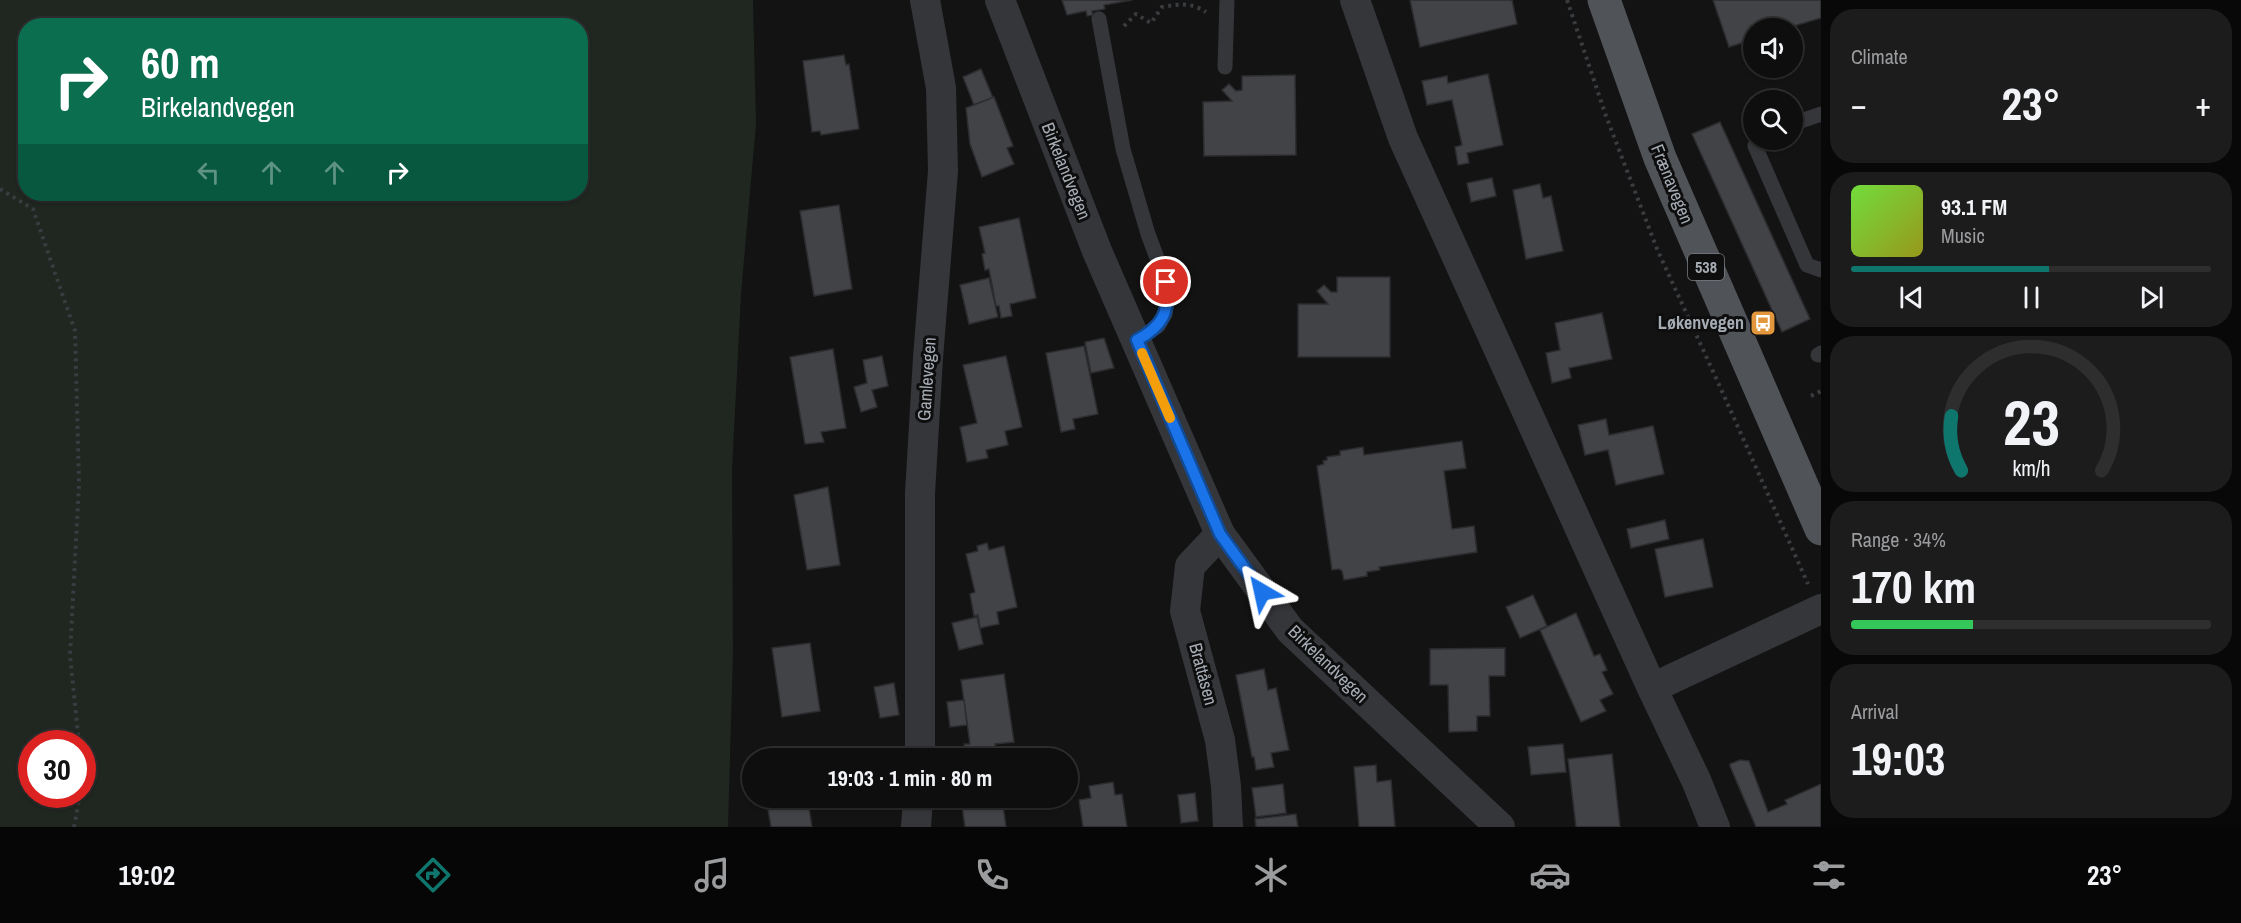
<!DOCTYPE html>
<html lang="en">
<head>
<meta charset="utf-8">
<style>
	body { margin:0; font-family:"Archivo Narrow",sans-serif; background:#1c1c1d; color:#f1f3f6; height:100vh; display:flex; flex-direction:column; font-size:22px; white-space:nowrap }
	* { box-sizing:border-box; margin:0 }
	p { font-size:20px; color:#9b9c9e }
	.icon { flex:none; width:33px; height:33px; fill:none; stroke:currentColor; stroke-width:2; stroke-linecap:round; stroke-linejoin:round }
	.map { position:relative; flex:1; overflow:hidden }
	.sheet { display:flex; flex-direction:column; gap:9px; padding:9px; background:#080808; width:420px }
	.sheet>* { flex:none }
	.top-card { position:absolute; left:18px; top:18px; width:570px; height:183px; border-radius:24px; box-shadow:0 2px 4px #0004,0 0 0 2px #2e2e2f; background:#0b6e4f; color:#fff; overflow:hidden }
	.tools { position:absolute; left:1743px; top:18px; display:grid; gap:12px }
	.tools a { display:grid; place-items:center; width:60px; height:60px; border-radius:50%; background:#0e0e0f; box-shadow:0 2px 4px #0004,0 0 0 2px #2e2e2f; font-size:30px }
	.speed { position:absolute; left:18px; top:730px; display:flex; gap:12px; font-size:30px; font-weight:700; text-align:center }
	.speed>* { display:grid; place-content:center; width:78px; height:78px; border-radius:50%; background:#0e0e0f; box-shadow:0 2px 4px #0004,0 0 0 2px #2e2e2f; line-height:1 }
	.speed .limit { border:9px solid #d22; background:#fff; color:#111 }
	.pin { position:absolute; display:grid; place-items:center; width:51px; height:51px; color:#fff; margin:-26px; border:3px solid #fff; border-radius:50%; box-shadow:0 2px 6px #0007 }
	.me { position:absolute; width:66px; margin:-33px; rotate:324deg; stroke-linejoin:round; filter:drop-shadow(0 0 4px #0008) }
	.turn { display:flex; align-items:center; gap:21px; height:126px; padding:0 24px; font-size:27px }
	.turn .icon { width:78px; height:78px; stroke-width:2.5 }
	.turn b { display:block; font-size:42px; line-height:51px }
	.lanes { display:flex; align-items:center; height:57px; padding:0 24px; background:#0003; justify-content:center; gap:30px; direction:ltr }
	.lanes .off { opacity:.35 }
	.big { font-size:45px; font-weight:700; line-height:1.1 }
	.sheet .tile { flex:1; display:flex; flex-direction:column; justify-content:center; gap:9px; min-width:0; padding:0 21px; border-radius:24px; background:#1c1c1d }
	.sheet .dial { align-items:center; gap:0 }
	.dial svg { height:156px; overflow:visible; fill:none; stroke:#2e2e2f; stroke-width:7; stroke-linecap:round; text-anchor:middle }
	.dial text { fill:#f1f3f6; stroke:none }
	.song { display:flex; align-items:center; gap:18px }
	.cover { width:72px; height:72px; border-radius:9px; background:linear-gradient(135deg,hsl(100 70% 55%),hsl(60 70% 35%)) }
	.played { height:6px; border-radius:3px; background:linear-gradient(90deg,#0f766e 55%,#2e2e2f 55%) }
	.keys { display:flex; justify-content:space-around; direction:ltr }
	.heat { display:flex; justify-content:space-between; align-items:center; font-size:33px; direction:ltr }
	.charge { height:9px; border-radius:4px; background:linear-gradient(90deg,#34c759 34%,#2e2e2f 0) }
	.trip { position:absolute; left:742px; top:748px; width:336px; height:60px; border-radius:30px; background:#0e0e0f; box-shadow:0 2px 4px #0004,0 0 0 2px #2e2e2f; font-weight:700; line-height:60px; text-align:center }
	.menu { display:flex; height:96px; justify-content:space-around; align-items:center; background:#060606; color:#9b9c9e }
	.menu .icon { width:42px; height:42px }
	.menu .active { color:#0f766e }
	.menu b { font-size:27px; color:#f1f3f6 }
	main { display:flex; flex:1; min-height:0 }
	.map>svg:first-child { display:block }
	.green { fill:#1f2720; fill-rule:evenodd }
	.building { fill:#424347; stroke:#2d2d30; stroke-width:1.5 }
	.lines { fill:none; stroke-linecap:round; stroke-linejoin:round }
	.path { stroke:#3a3d40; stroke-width:4; stroke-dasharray:3 4.5; stroke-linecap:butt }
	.service { stroke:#343639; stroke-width:15 }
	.minor { stroke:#343639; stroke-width:30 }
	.primary { stroke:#505358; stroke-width:33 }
	.route-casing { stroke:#114b97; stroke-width:15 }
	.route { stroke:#1a73e8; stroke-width:10 }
	.slow { stroke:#f59e0b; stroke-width:10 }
	.labels { text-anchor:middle; stroke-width:6; stroke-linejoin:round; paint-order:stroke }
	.shield { fill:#0e0e0f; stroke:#787d82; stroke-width:1.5 }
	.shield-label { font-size:16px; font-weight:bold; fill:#a6acb4 }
	.street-label { font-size:18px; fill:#a6acb4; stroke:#0e0e0f }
	.poi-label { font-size:18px; font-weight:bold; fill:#a6acb4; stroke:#0e0e0f; text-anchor:end }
</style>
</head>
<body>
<main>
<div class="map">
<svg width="1821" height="827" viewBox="0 0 1821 827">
	<rect width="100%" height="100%" fill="#131314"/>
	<path class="green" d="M0,0H753L756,124L741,294L732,470L733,653L728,827H0ZM26,26H580V194H26ZM32,744H82V795H32Z"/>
	<g class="building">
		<polygon points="1062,0 1132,0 1104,5 1105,9 1092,11 1093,15 1087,16 1086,11 1067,15"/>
		<polygon points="1410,0 1512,0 1517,24 1420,47"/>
		<polygon points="1713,0 1821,0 1821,18 1787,28 1754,28 1754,39 1729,47"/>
		<polygon points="844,55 846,65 849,64 859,129 821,135 820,131 812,132 803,61"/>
		<polygon points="981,69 993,98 974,105 963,77"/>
		<polygon points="1488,74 1503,145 1467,153 1469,163 1458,165 1455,147 1462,145 1452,100 1427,105 1422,81 1447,76 1448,83"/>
		<polygon points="1295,75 1296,155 1204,156 1203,102 1232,101 1222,90 1229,84 1236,91 1242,90 1242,76"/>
		<polygon points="994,97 1013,146 1007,148 1014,164 982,177 970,144 966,108"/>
		<polygon points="1720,122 1810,319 1782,332 1692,134"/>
		<polygon points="1492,178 1496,196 1471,202 1467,183"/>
		<polygon points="1540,184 1543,198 1551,196 1563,251 1526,259 1513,190"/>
		<polygon points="839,205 852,289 814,296 800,211"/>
		<polygon points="1019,218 1036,298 1010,304 1012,316 1001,318 999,306 996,306 989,269 985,270 982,254 985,253 979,227"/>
		<polygon points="1337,277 1390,277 1390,357 1298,357 1298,304 1328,304 1317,291 1324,285 1331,292 1337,292"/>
		<polygon points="989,278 998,317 969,324 960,285"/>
		<polygon points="1602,313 1612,359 1569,368 1571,378 1552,383 1546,353 1560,350 1555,323"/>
		<polygon points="1104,338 1114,368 1091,373 1085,342"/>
		<polygon points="1084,346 1098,414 1073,419 1075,429 1061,432 1046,353"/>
		<polygon points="833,349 846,428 821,432 824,442 805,444 790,357"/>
		<polygon points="882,356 888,386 872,390 877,407 861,412 854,387 867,383 863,360"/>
		<polygon points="1006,356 1022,427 1005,431 1008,445 986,450 988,458 967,462 960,427 977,423 963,365"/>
		<polygon points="1606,419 1609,435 1653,426 1664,474 1616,485 1608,450 1585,455 1578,425"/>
		<polygon points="1462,441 1466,468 1444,471 1452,529 1474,526 1477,552 1379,567 1380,570 1367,572 1367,576 1344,580 1342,571 1339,569 1332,570 1317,466 1324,464 1323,461 1327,460 1327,457 1340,455 1340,451 1363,447 1364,455"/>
		<polygon points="828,487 840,565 807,570 794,495"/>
		<polygon points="1665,520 1669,539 1631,548 1627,529"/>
		<polygon points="1703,539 1713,587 1665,597 1655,549"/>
		<polygon points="987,543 989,550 1004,546 1017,607 997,612 999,624 980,628 978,615 974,616 970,594 975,592 966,554 978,551 977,546"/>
		<polygon points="1533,595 1547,626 1520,638 1506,607"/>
		<polygon points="1576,613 1594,656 1600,654 1607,670 1602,672 1613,694 1600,700 1606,711 1581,722 1540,630"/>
		<polygon points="977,617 983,644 959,650 952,623"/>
		<polygon points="810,643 820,711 782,717 772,648"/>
		<polygon points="1505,648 1505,676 1489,676 1490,716 1477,716 1477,731 1449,732 1448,685 1430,685 1430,649"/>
		<polygon points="1264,669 1268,690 1276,688 1289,750 1271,753 1274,767 1256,770 1254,757 1252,757 1236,675"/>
		<polygon points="1004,674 1014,742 995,744 996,759 966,759 964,744 970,744 961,680"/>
		<polygon points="894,683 899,715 880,718 874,687"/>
		<polygon points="964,700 967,725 950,727 947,702"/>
		<polygon points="1563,744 1566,772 1531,775 1528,747"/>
		<polygon points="1612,754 1620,827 1576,827 1568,759"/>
		<polygon points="1740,760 1749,761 1768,812 1787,804 1785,800 1821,784 1821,827 1756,827 1730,766 1730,764"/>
		<polygon points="1376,765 1377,782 1391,780 1395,827 1359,827 1354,767"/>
		<polygon points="1113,782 1115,795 1122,794 1127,827 1083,827 1079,800 1091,798 1089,786"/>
		<polygon points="1283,784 1286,813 1256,817 1252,788"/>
		<polygon points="1195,793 1198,821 1181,823 1178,795"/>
		<polygon points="766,798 812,798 812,800 808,801 812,827 771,827"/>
		<polygon points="848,798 878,798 850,805"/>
		<polygon points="1002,798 1006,827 965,827 961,799"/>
		<polygon points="1296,814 1298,827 1256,827 1255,819"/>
	</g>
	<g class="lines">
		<g class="path">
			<polyline points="1567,0 1606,116 1657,249 1721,389 1808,584"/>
			<path d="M1124,26L1136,14L1151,23L1162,7C1179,4 1190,2 1206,12"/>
			<polyline points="0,189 33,209 75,331 79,484 70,655 79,744"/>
			<polyline points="1811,396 1821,391"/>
			<polyline points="74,827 80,795"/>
		</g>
		<g class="service">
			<polyline points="1099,19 1123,149 1148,234 1166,282 1168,298 1165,314 1158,326 1137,340"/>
			<polyline points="1225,67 1227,0"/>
			<polyline points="1792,124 1821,114"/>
			<polyline points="1759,140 1755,146 1807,265 1821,270"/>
			<polyline points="1818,355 1821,353"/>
		</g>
		<g class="minor">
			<polyline points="1000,0 1097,251 1220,534 1290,630 1500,827"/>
			<polyline points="1355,0 1403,138 1652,688"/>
			<polyline points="1220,534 1190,566 1185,611 1220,740 1226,786 1228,827"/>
			<polyline points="920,759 920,493 928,358 943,171 941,88 925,0"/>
			<polyline points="916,827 918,798"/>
			<polyline points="1715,827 1696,780 1652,688 1821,609"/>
		</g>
		<polyline class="primary" points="1604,0 1660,158 1821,529"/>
	</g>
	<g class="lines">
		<g class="route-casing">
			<path id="route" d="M1166,282C1170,312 1163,326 1137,340L1220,534L1262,592"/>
		</g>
		<use href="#route" class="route"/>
		<polyline class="slow" points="1142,353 1170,418"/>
	</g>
	<defs>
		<g id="bus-square" transform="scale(1.35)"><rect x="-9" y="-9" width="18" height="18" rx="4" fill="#e2973d" stroke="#0e0e0f"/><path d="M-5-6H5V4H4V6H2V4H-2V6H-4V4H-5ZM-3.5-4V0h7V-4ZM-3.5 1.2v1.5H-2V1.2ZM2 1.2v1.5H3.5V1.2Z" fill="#fff"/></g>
	</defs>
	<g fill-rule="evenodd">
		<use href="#bus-square" x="1763" y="323"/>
	</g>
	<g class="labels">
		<rect class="shield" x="1688" y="254" width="36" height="26" rx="4.5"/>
		<g class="shield-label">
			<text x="1706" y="273">538</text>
		</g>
		<g class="street-label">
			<text transform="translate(1066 171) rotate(68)" y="6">Birkelandvegen</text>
			<text transform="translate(1672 184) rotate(68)" y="6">Frænavegen</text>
			<text transform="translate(927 379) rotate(-86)" y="6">Gamlevegen</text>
			<text transform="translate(1328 664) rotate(44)" y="6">Birkelandvegen</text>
			<text transform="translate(1203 674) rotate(75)" y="6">Brattåsen</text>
		</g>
		<g class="poi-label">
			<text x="1744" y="329">Løkenvegen</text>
		</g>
	</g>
</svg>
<div class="tools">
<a><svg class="icon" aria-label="sound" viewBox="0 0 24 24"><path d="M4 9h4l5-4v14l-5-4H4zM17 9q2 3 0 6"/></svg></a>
<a><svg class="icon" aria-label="search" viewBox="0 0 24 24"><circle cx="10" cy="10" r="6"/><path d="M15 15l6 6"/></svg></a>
</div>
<div class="speed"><div class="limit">30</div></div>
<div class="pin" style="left:1166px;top:282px;background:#d93025"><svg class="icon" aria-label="arrive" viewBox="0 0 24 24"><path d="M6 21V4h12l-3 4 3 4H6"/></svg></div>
<svg class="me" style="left:1262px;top:592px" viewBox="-20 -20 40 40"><path d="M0-17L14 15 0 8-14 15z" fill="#1a73e8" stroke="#fff" stroke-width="4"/></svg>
<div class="trip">19:03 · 1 min · 80 m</div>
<div class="top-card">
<div class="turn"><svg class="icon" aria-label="right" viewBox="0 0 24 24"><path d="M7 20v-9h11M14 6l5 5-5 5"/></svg><div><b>60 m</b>Birkelandvegen</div></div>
<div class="lanes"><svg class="icon off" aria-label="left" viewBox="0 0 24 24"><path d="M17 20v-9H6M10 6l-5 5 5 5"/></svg><svg class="icon off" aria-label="ahead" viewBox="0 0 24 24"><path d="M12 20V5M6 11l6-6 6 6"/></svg><svg class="icon off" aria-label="ahead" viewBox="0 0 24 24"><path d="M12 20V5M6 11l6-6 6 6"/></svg><svg class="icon" aria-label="right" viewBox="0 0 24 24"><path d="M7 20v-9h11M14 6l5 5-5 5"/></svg></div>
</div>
</div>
<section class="sheet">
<div class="tile"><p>Climate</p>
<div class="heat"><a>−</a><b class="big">23°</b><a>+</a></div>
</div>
<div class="tile">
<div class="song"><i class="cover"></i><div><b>93.1 FM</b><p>Music</p></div></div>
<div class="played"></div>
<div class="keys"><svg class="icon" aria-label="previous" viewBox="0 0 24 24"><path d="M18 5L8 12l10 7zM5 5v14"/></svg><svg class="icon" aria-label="pause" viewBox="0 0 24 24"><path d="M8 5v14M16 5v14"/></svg><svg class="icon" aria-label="next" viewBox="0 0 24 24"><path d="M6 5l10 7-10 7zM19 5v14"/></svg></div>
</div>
<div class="tile dial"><svg viewBox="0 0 100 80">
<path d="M14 69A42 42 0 1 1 86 69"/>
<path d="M14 69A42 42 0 0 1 9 41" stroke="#0f766e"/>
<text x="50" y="56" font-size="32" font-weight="700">23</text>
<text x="50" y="72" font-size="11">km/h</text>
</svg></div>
<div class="tile"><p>Range · 34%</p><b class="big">170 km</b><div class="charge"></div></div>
<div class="tile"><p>Arrival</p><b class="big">19:03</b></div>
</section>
</main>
<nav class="menu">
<b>19:02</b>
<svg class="icon active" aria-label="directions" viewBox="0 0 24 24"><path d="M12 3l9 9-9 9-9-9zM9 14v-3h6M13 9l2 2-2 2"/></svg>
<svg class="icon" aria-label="music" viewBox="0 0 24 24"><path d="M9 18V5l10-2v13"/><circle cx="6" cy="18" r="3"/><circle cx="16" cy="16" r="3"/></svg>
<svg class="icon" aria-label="phone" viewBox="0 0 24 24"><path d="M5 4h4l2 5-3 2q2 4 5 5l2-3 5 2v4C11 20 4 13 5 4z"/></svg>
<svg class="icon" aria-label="climate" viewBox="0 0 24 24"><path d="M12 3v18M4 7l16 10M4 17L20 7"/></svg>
<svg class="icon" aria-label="car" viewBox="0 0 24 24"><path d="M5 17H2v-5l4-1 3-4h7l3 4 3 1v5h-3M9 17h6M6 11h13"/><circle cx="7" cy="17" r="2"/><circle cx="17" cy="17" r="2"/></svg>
<svg class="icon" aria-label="filters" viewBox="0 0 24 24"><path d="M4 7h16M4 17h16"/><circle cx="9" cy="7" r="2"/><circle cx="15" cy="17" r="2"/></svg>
<b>23°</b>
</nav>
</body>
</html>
